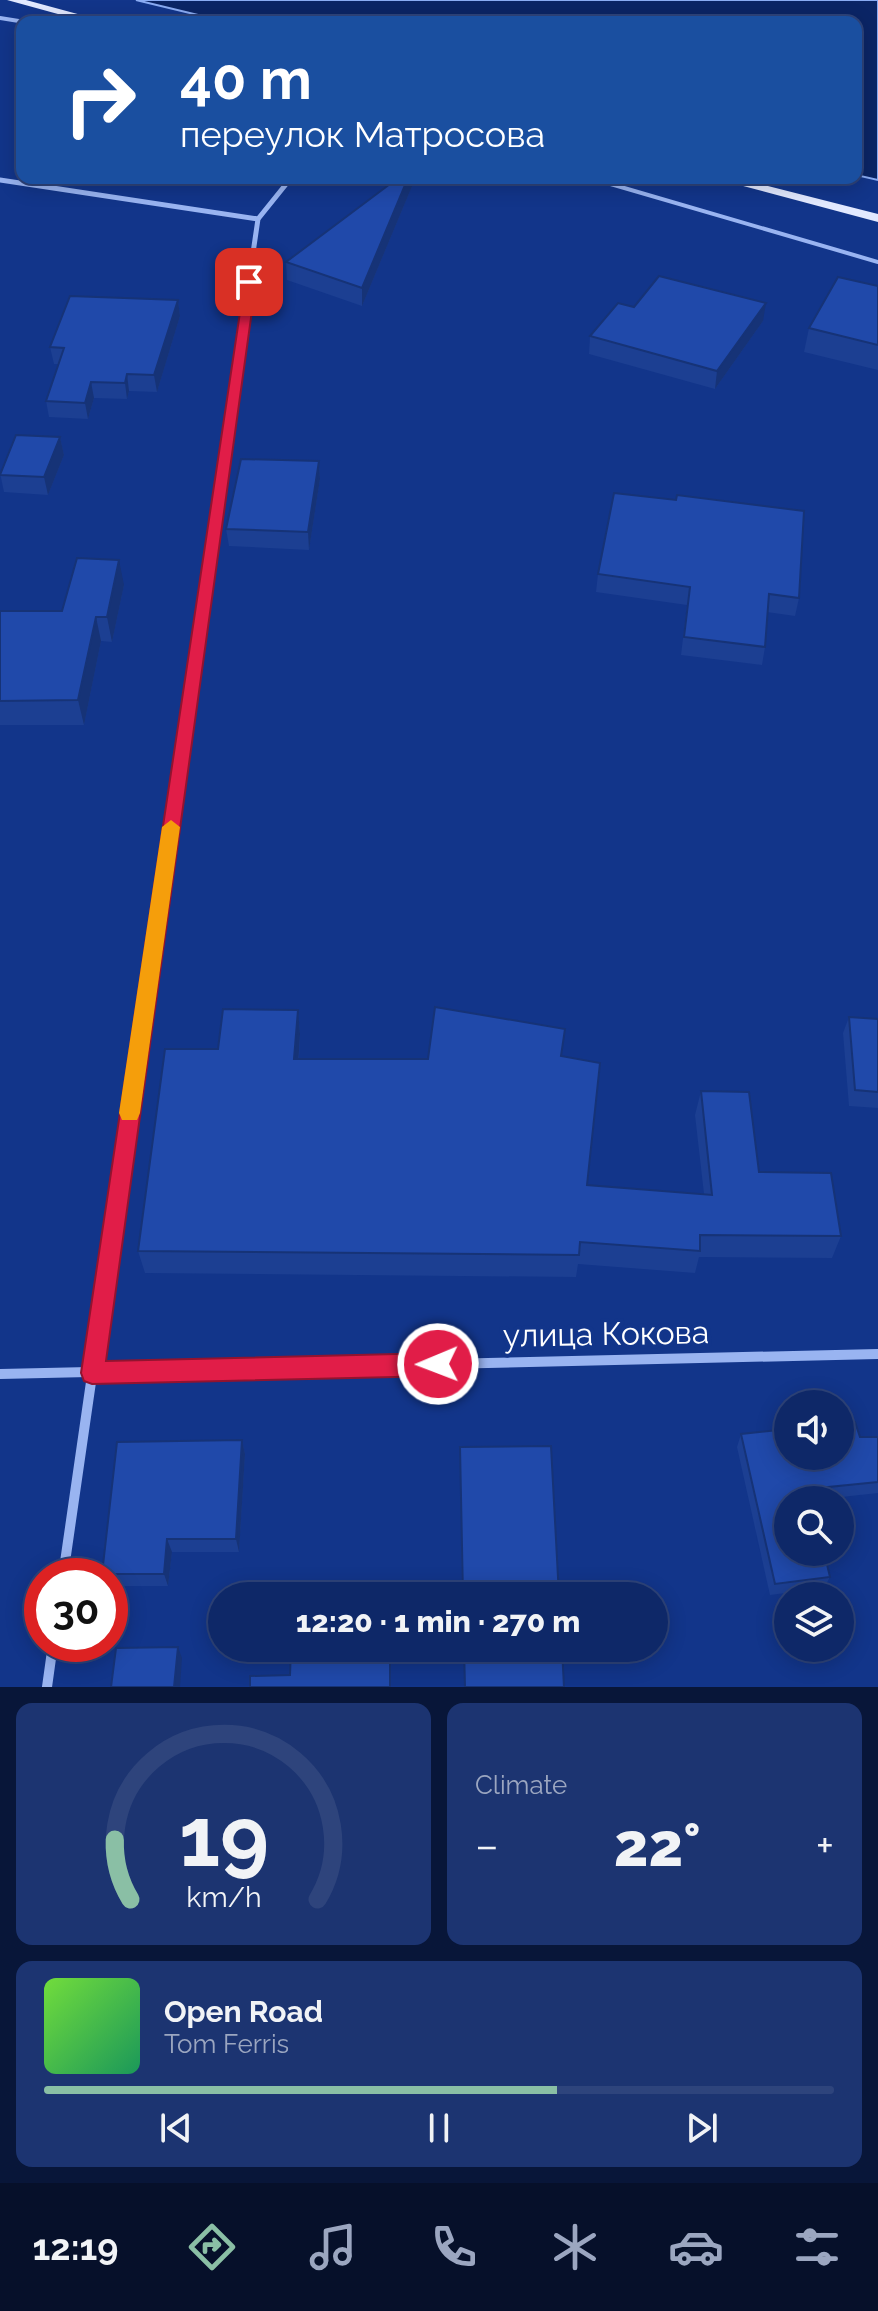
<!DOCTYPE html>
<html lang="en">
<head>
<meta charset="utf-8">
<style>
	body { margin:0; font-family:Raleway,sans-serif; background:#1c3471; color:#f1f3f6; height:100vh; display:flex; flex-direction:column; font-size:30px; white-space:nowrap }
	* { box-sizing:border-box; margin:0 }
	p { font-size:26px; color:#9ba6c0 }
	.icon { flex:none; width:44px; height:44px; fill:none; stroke:currentColor; stroke-width:2; stroke-linecap:round; stroke-linejoin:round }
	.map { position:relative; height:1687px; overflow:hidden }
	.side { display:flex; flex-direction:column; gap:16px; padding:16px; background:#081639; flex:1 }
	.side>* { flex:none }
	.hud { position:absolute; left:16px; top:16px; width:846px; height:168px; border-radius:16px; box-shadow:0 4px 20px #0003,0 0 0 2px #2e447c; background:#1a4fa0; color:#fff; overflow:hidden }
	.controls { position:absolute; left:774px; top:1390px; display:grid; gap:16px }
	.controls a { display:grid; place-items:center; width:80px; height:80px; border-radius:50%; background:#0e2868; box-shadow:0 4px 20px #0003,0 0 0 2px #2e447c; font-size:40px }
	.speed { position:absolute; left:24px; top:1558px; display:flex; gap:16px; font-size:40px; font-weight:700; text-align:center }
	.speed>* { display:grid; place-content:center; width:104px; height:104px; border-radius:50%; background:#0e2868; box-shadow:0 4px 20px #0003,0 0 0 2px #2e447c; line-height:1 }
	.speed .limit { border:12px solid #d22; background:#fff; color:#111 }
	.pin { position:absolute; display:grid; place-items:center; width:68px; height:68px; color:#fff; margin:-34px; border-radius:16px; box-shadow:0 4px 12px #0006 }
	.me { position:absolute; width:88px; margin:-44px; rotate:269deg; stroke-linejoin:round; filter:drop-shadow(0 0 6px #0008) }
	.turn { display:flex; align-items:center; gap:28px; height:168px; padding:0 32px; font-size:36px }
	.turn .icon { width:104px; height:104px; stroke-width:2.5 }
	.turn b { display:block; font-size:56px; line-height:68px }
	.big { font-size:60px; font-weight:800; line-height:1.1 }
	.side .tile { flex:1; display:flex; flex-direction:column; justify-content:center; gap:12px; min-width:0; padding:0 28px; border-radius:16px; background:#1c3471 }
	.side .dial { align-items:center; gap:0 }
	.dial svg { height:208px; overflow:visible; fill:none; stroke:#2e447c; stroke-width:7; stroke-linecap:round; text-anchor:middle }
	.dial text { fill:#f1f3f6; stroke:none }
	.song { display:flex; align-items:center; gap:24px }
	.cover { width:96px; height:96px; border-radius:12px; background:linear-gradient(135deg,hsl(100 70% 55%),hsl(150 70% 35%)) }
	.played { height:8px; border-radius:4px; background:linear-gradient(90deg,#8abfa5 65%,#2e447c 65%) }
	.keys { display:flex; justify-content:space-around; direction:ltr }
	.heat { display:flex; justify-content:space-between; align-items:center; font-size:44px; direction:ltr }
	.side .tiles { flex:1; display:grid; gap:16px; grid-template-columns:1fr 1fr }
	.tile:last-child { grid-column:span 2 }
	.trip { position:absolute; left:208px; top:1582px; width:460px; height:80px; border-radius:40px; background:#0e2868; box-shadow:0 4px 20px #0003,0 0 0 2px #2e447c; font-weight:800; line-height:80px; text-align:center }
	.tabs { display:flex; height:128px; justify-content:space-around; align-items:center; background:#06102a; color:#9ba6c0 }
	.tabs .icon { width:56px; height:56px }
	.tabs .selected { color:#8abfa5 }
	.tabs b { font-size:36px; color:#f1f3f6 }
	.map>svg:first-child { display:block }
	.water { fill:#0b2566; stroke:#8aacf4; stroke-width:2 }
	.lines { fill:none; stroke-linecap:round; stroke-linejoin:round }
	.lane { stroke:#99b4f1; stroke-width:4 }
	.street-far3 { stroke:#99b4f1; stroke-width:5 }
	.street-far2 { stroke:#99b4f1; stroke-width:6 }
	.street-far1 { stroke:#99b4f1; stroke-width:8 }
	.street { stroke:#99b4f1; stroke-width:10 }
	.primary { fill:#e2e9ff; fill-rule:evenodd }
	.wall { fill:#1c3f92 }
	.shaded-wall { fill:#163377 }
	.building { fill:#2049aa; stroke:#163377; stroke-width:2 }
	.route { fill:#e11d48; stroke:#92132f; stroke-width:2 }
	.slow { fill:#f59e0b }
	.labels { text-anchor:middle; stroke-width:8; stroke-linejoin:round; paint-order:stroke }
	.near-street-label { font-size:32px; fill:#fff; stroke:#12358a }
</style>
</head>
<body>
<div class="map">
<svg width="878" height="1687" viewBox="0 0 878 1687">
	<rect width="100%" height="100%" fill="#12358a"/>
	<polygon class="water" points="136,0 878,0 878,180 856,175 856,22 227,22"/>
	<g class="lines">
		<g class="lane">
			<polyline points="0,18 25,22"/>
			<polyline points="590,178 878,262"/>
		</g>
		<g class="street-far3">
			<polyline points="0,180 258,219"/>
			<polyline points="248,287 258,219 291,178"/>
		</g>
		<polyline class="street-far2" points="196,649 249,285"/>
		<polyline class="street-far1" points="130,1107 197,647"/>
		<g class="street">
			<polyline points="0,1374 878,1354"/>
			<polyline points="63,1576 131,1105"/>
			<polyline points="47,1687 53,1644"/>
		</g>
		<g class="primary">
			<polygon points="7,0 26,0 107,22 87,22"/>
			<polygon points="713,178 736,178 878,214 878,222"/>
		</g>
	</g>
	<g class="wall">
		<polygon points="120,178 170,178 164,186 121,182"/>
		<polygon points="398,178 413,178 413,184 362,306 287,280 286,262"/>
		<polygon points="878,286 878,370 804,352 809,328"/>
		<polygon points="178,300 180,316 157,392 129,391 127,399 94,398 88,419 49,417 46,401 58,364 54,364 50,347"/>
		<polygon points="634,307 763,321 715,389 589,354 590,336"/>
		<polygon points="60,437 64,455 48,495 4,492 0,473"/>
		<polygon points="319,461 320,479 309,550 229,546 226,529"/>
		<polygon points="598,574 799,598 795,616 767,612 765,647 762,665 681,655 687,605 596,592"/>
		<polygon points="124,585 112,642 101,641 84,725 0,725 0,611 62,611"/>
		<polygon points="298,1010 300,1034 299,1059 428,1059 562,1057 587,1185 704,1194 695,1115 701,1091 759,1172 841,1236 832,1258 699,1257 695,1273 578,1264 576,1277 145,1273 138,1251 218,1049"/>
		<polygon points="849,1017 878,1019 878,1108 849,1106 843,1033"/>
		<polygon points="741,1434 878,1437 878,1493 814,1500 788,1500 830,1577 824,1588 770,1595 737,1447"/>
		<polygon points="242,1440 245,1454 239,1552 172,1552 168,1586 110,1586 110,1576 102,1576 102,1574"/>
		<polygon points="460,1447 559,1596 462,1596"/>
	</g>
	<g class="shaded-wall">
		<polygon points="163,178 170,178 164,186"/>
		<polygon points="408,178 413,178 413,184 362,306 362,288"/>
		<polygon points="178,300 180,316 157,392 154,375"/>
		<polygon points="766,303 763,321 715,389 717,371"/>
		<polygon points="127,374 129,391 127,399 125,383"/>
		<polygon points="91,382 94,398 88,419 85,403"/>
		<polygon points="60,437 64,455 48,495 44,477"/>
		<polygon points="319,461 320,479 309,550 308,532"/>
		<polygon points="119,560 124,585 112,642 107,617"/>
		<polygon points="96,617 101,641 84,725 78,700"/>
		<polygon points="298,1010 300,1034 297,1082 294,1059"/>
		<polygon points="242,1440 245,1454 239,1552 236,1539"/>
		<polygon points="167,1539 172,1552 168,1586 164,1574"/>
		<polygon points="178,1647 182,1658 180,1687 174,1687"/>
	</g>
	<g class="building">
		<polygon points="398,178 408,178 362,288 286,262"/>
		<polygon points="659,276 766,303 717,371 590,336 618,303 634,307"/>
		<polygon points="838,277 878,286 878,345 809,328"/>
		<polygon points="70,296 178,300 154,375 127,374 125,383 91,382 85,403 46,401 64,348 50,347"/>
		<polygon points="16,435 60,437 44,477 0,475"/>
		<polygon points="241,459 319,461 308,532 226,529"/>
		<polygon points="614,493 676,500 677,495 804,511 799,598 769,594 765,647 684,637 690,587 598,574"/>
		<polygon points="77,558 119,560 107,617 96,617 78,700 0,701 0,611 62,611"/>
		<polygon points="435,1007 565,1029 561,1056 600,1063 587,1185 712,1195 701,1091 749,1092 759,1172 831,1173 841,1236 700,1235 700,1251 580,1242 579,1255 138,1251 165,1049 218,1049 223,1009 298,1010 294,1059 428,1059"/>
		<polygon points="849,1017 878,1019 878,1092 855,1090"/>
		<polygon points="855,1422 860,1437 878,1437 878,1482 809,1489 811,1500 788,1500 788,1552 824,1552 830,1577 775,1584 741,1434 788,1429 788,1456 840,1456 840,1424"/>
		<polygon points="242,1440 236,1539 167,1539 164,1574 102,1574 117,1442"/>
		<polygon points="551,1446 559,1596 463,1596 460,1447"/>
		<polygon points="178,1647 174,1687 111,1687 116,1648"/>
		<polygon points="291,1648 339,1648 338,1661 390,1660 390,1687 250,1687 250,1676 290,1675"/>
		<polygon points="464,1648 562,1648 564,1687 465,1687"/>
	</g>
	<polygon class="route" points="245,279 256,282 106,1361 438,1353 446,1357 450,1364 446,1372 438,1376 92,1384 84,1381 81,1373"/>
	<polygon class="slow" points="171,820 180,827 140,1113 137,1120 122,1120 119,1113 162,827"/>
	<g class="labels">
		<g class="near-street-label">
			<text transform="translate(606 1334) rotate(-1)" y="11">улица Кокова</text>
		</g>
	</g>
</svg>
<div class="controls">
<a><svg class="icon" aria-label="sound" viewBox="0 0 24 24"><path d="M4 9h4l5-4v14l-5-4H4zM17 9q2 3 0 6"/></svg></a>
<a><svg class="icon" aria-label="search" viewBox="0 0 24 24"><circle cx="10" cy="10" r="6"/><path d="M15 15l6 6"/></svg></a>
<a><svg class="icon" aria-label="layers" viewBox="0 0 24 24"><path d="M12 4l9 5-9 5-9-5zM3 14l9 5 9-5"/></svg></a>
</div>
<div class="speed"><div class="limit">30</div></div>
<div class="pin" style="left:249px;top:282px;background:#d93025"><svg class="icon" aria-label="arrive" viewBox="0 0 24 24"><path d="M6 21V4h12l-3 4 3 4H6"/></svg></div>
<svg class="me" style="left:438px;top:1364px" viewBox="-20 -20 40 40"><circle r="17" fill="#e11d48" stroke="#fff" stroke-width="3"/><path d="M0-11L8 9 0 5-8 9z" fill="#fff"/></svg>
<div class="trip">12:20 · 1 min · 270 m</div>
<div class="hud">
<div class="turn"><svg class="icon" aria-label="right" viewBox="0 0 24 24"><path d="M7 20v-9h11M14 6l5 5-5 5"/></svg><div><b>40 m</b>переулок Матросова</div></div>
</div>
</div>
<section class="side">
<div class="tiles">
<div class="tile dial"><svg viewBox="0 0 100 80">
<path d="M14 69A42 42 0 1 1 86 69"/>
<path d="M14 69A42 42 0 0 1 8 46" stroke="#8abfa5"/>
<text x="50" y="56" font-size="32" font-weight="700">19</text>
<text x="50" y="72" font-size="11">km/h</text>
</svg></div>
<div class="tile"><p>Climate</p>
<div class="heat"><a>−</a><b class="big">22°</b><a>+</a></div>
</div>
<div class="tile">
<div class="song"><i class="cover"></i><div><b>Open Road</b><p>Tom Ferris</p></div></div>
<div class="played"></div>
<div class="keys"><svg class="icon" aria-label="previous" viewBox="0 0 24 24"><path d="M18 5L8 12l10 7zM5 5v14"/></svg><svg class="icon" aria-label="pause" viewBox="0 0 24 24"><path d="M8 5v14M16 5v14"/></svg><svg class="icon" aria-label="next" viewBox="0 0 24 24"><path d="M6 5l10 7-10 7zM19 5v14"/></svg></div>
</div>
</div>
</section>
<nav class="tabs">
<b>12:19</b>
<svg class="icon selected" aria-label="directions" viewBox="0 0 24 24"><path d="M12 3l9 9-9 9-9-9zM9 14v-3h6M13 9l2 2-2 2"/></svg>
<svg class="icon" aria-label="music" viewBox="0 0 24 24"><path d="M9 18V5l10-2v13"/><circle cx="6" cy="18" r="3"/><circle cx="16" cy="16" r="3"/></svg>
<svg class="icon" aria-label="phone" viewBox="0 0 24 24"><path d="M5 4h4l2 5-3 2q2 4 5 5l2-3 5 2v4C11 20 4 13 5 4z"/></svg>
<svg class="icon" aria-label="climate" viewBox="0 0 24 24"><path d="M12 3v18M4 7l16 10M4 17L20 7"/></svg>
<svg class="icon" aria-label="car" viewBox="0 0 24 24"><path d="M5 17H2v-5l4-1 3-4h7l3 4 3 1v5h-3M9 17h6M6 11h13"/><circle cx="7" cy="17" r="2"/><circle cx="17" cy="17" r="2"/></svg>
<svg class="icon" aria-label="filters" viewBox="0 0 24 24"><path d="M4 7h16M4 17h16"/><circle cx="9" cy="7" r="2"/><circle cx="15" cy="17" r="2"/></svg>
</nav>
</body>
</html>
